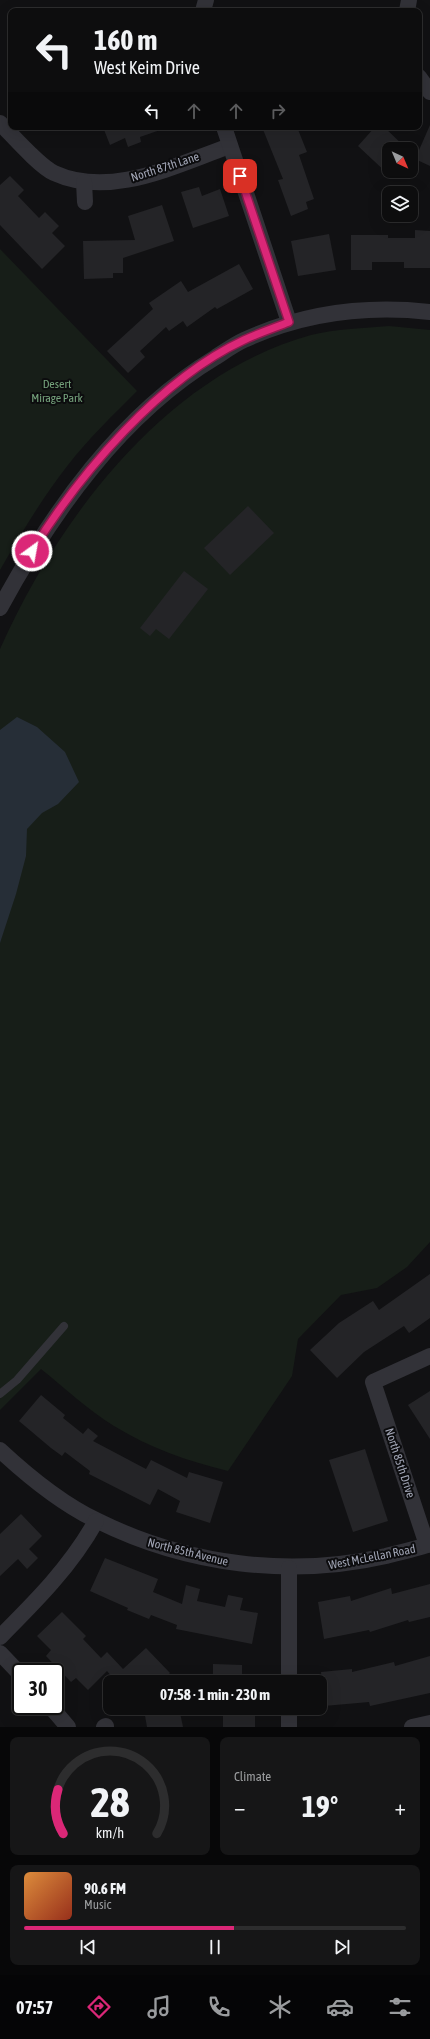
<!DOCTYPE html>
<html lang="en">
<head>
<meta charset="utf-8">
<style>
	body { margin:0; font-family:"Asap Condensed",sans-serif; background:#161617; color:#f1f3f6; height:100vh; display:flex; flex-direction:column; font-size:15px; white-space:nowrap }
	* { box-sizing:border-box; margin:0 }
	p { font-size:13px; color:#9a9c9e }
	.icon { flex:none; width:22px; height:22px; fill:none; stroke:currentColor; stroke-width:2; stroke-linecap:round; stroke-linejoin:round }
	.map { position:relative; height:1727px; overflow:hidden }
	.details { display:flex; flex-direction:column; gap:10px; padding:10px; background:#070708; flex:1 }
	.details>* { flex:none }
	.hud { position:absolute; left:8px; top:8px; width:414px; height:122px; border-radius:8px; box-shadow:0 4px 16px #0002,0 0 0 1px #2d2d2e; background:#0d0d0e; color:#f1f3f6; overflow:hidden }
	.needle { width:26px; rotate:136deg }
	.controls { position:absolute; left:382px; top:142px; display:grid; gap:8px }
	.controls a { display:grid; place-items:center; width:36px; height:36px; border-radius:8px; background:#0d0d0e; box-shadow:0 4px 16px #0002,0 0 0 1px #2d2d2e; font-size:20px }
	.speed { position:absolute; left:12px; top:1663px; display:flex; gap:8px; font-size:20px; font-weight:700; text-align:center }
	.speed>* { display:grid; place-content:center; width:52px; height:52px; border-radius:50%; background:#0d0d0e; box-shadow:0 4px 16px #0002,0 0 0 1px #2d2d2e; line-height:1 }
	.speed .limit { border:2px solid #111; border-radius:6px; background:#fff; color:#111 }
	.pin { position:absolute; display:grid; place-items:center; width:34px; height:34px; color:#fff; margin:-17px; border-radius:8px; box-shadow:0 2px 6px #0006 }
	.me { position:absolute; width:44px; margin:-22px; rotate:32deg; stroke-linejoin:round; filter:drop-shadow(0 0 3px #0008) }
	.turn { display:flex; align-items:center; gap:14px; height:84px; padding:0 20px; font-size:18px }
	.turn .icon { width:52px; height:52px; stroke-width:2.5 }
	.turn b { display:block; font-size:28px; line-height:34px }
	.lanes { display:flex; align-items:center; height:38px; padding:0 20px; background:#0003; justify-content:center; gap:20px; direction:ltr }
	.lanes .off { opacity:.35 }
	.big { font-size:30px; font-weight:700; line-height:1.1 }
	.details .tile { flex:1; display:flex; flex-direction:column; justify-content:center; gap:6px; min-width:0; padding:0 14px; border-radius:8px; background:#161617 }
	.details .dial { align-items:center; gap:0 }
	.dial svg { height:104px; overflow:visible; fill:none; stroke:#2d2d2e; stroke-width:7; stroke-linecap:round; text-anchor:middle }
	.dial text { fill:#f1f3f6; stroke:none }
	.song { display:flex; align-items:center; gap:12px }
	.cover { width:48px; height:48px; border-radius:6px; background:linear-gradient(135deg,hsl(30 70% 55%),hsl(10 70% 35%)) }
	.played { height:4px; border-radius:2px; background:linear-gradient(90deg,#db2777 55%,#2d2d2e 55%) }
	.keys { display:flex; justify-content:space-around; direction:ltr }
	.heat { display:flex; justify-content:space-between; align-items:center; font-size:22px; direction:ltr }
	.details .tiles { flex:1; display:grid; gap:10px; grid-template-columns:1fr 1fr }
	.tile:last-child { grid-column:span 2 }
	.trip { position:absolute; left:103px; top:1675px; width:224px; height:40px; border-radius:8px; background:#0d0d0e; box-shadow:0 4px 16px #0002,0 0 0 1px #2d2d2e; font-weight:700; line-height:40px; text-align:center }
	.tab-bar { display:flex; height:64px; justify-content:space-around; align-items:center; background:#050506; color:#9a9c9e }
	.tab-bar .icon { width:28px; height:28px }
	.tab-bar .current { color:#db2777 }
	.tab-bar b { font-size:18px; color:#f1f3f6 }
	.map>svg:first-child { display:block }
	.green { fill:#171e18 }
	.water { fill:#262e37 }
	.building { fill:#242427 }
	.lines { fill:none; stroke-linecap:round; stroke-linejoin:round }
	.service { stroke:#323238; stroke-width:8 }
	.minor { stroke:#323238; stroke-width:16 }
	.route-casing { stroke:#8e194d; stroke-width:10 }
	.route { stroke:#db2777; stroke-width:7 }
	.labels { text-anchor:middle; stroke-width:4; stroke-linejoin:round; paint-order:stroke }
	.street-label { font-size:12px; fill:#a1a5b5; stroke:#0c0c0e }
	.park-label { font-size:12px; fill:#75a27c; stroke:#0c0c0e }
</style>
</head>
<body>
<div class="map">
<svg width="430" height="1727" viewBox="0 0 430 1727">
	<rect width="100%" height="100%" fill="#111113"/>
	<g class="green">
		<path d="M0,249L137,391C113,415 89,438 68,465C42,498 21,534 0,570Z"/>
		<path d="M389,326L430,330V1242L407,1267L377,1288L341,1295L298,1339L292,1376L228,1471C187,1461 150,1448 114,1426C88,1410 65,1388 41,1369L0,1410V649C59,517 166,375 311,335C336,329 364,328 389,326Z"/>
	</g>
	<polygon class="water" points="17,717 37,727 65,752 79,782 58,804 42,813 27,829 26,856 16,894 0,943 0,730"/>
	<g class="building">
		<polygon points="430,125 430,166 415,159 415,157 414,159 411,157 411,152 416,157"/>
		<polygon points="103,127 162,127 163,129 140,137 141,142 128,147 125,138 110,145"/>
		<polygon points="262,127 297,127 307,152 299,155 314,199 306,202 308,209 291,216 278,180 283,179"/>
		<polygon points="375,127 384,127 407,149 393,149 389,147 389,175 358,146"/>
		<polygon points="10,176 24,190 18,196 39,218 45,212 59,226 52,233 65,246 42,269 0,225 0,185"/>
		<polygon points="199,187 202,196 220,189 229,216 193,228 181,192"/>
		<polygon points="162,205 174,241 123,258 123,273 113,273 113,278 84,279 83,241 135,240 128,216"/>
		<polygon points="415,230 430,231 430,268 404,268 404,262 372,262 372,270 351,270 351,235 388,235 388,238 415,238"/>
		<polygon points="329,234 336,270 298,276 291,241"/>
		<polygon points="239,264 253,289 217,309 215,307 187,327 183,321 169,331 166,327 140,351 145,357 128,373 107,351 153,309 149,303 181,281 188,292"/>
		<polygon points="248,506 274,533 230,575 204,548"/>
		<polygon points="184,571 208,589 169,639 156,629 150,636 140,628"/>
		<polygon points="430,1274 430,1318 409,1333 404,1326 364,1352 337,1378 310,1350 339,1323 373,1301 379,1310"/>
		<polygon points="430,1391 430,1439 408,1405"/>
		<polygon points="41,1395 65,1415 63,1418 83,1434 88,1428 98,1436 93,1441 146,1469 151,1460 187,1478 189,1472 223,1482 210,1523 176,1512 180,1501 158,1489 150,1505 89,1474 90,1471 65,1452 62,1456 51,1448 19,1421"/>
		<polygon points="365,1449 388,1521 353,1532 329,1460"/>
		<polygon points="21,1514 42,1536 29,1549 38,1558 27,1569 18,1559 0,1576 0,1534"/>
		<polygon points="105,1558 158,1579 153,1592 182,1604 186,1585 200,1589 197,1601 225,1607 228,1595 243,1598 240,1610 258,1613 252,1644 176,1629 177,1625 151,1615 149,1619 127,1610 128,1608 90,1591"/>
		<polygon points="430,1584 430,1617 409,1622 408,1620 370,1632 369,1630 324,1639 318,1602 350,1596 351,1601 391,1588 392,1594"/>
		<polygon points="62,1612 86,1636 83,1639 101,1658 107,1652 123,1669 146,1648 170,1673 160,1682 109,1682 113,1678 107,1671 88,1690 76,1678 71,1682 46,1656 51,1650 37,1636"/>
		<polygon points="430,1656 430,1693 370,1706 369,1702 324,1706 321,1672 352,1669 352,1672 394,1662 395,1666"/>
		<polygon points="213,1664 242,1665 242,1682 213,1682"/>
		<polygon points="154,1708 179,1708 183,1727 147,1727 144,1710"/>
		<rect x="223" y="1708" width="32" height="19"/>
	</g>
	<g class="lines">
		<polyline class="service" points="0,1394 17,1380 64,1326"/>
		<g class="minor">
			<polyline points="203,11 206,0"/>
			<polyline points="407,11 409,0"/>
			<polyline points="419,77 430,92"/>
			<path d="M0,123C12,135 39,166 54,173C111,199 175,165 230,146"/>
			<polyline points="224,127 289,322"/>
			<polyline points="84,182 85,202"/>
			<path d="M0,608C52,512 121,414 216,357C225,351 235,344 244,340C303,313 367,305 430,312"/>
			<path d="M0,1450C29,1477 62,1504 98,1521C187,1565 290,1578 386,1556C401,1552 416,1549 430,1544"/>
			<polyline points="427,1545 373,1382 430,1356"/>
			<polyline points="289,1568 289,1682"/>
			<path d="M0,1637C36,1601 71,1566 96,1521"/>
			<polyline points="0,1653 21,1675"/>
			<polyline points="50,1706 68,1727"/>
			<polyline points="289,1708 289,1727"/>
			<polyline points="104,1727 106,1726"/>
			<polyline points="412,1727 430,1723"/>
		</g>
	</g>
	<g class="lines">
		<g class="route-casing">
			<path id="route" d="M32,551C80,473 160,379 244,340C259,333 274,328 289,322L240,176"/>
		</g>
		<use href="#route" class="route"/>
	</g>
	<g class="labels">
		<g class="street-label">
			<text transform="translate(165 167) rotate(-18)" y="4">North 87th Lane</text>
			<text transform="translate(400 1463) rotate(72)" y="4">North 85th Drive</text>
			<text transform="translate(188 1552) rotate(14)" y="4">North 85th Avenue</text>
			<text transform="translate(372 1557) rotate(-11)" y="4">West McLellan Road</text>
		</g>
		<g class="park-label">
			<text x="57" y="388">Desert<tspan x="57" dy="14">Mirage Park</tspan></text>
		</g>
	</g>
</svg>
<div class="controls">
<a><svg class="needle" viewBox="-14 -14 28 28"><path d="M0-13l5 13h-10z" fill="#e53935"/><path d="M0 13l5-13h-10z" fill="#9a9c9e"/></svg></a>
<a><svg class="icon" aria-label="layers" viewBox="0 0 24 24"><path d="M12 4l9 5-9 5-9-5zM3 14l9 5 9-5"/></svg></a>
</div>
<div class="speed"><div class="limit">30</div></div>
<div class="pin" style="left:240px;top:176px;background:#d93025"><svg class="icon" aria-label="arrive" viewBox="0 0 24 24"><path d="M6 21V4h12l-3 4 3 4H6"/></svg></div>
<svg class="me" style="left:32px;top:551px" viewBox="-20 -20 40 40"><circle r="17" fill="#db2777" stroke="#fff" stroke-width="3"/><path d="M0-11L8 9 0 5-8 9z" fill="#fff"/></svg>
<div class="trip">07:58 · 1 min · 230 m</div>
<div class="hud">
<div class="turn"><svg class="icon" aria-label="left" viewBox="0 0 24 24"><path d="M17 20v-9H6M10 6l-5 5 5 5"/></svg><div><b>160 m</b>West Keim Drive</div></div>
<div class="lanes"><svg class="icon" aria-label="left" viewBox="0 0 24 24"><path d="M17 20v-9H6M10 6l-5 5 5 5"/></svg><svg class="icon off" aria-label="ahead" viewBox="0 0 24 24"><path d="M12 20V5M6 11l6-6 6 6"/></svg><svg class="icon off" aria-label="ahead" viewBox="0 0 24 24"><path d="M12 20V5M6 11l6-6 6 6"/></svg><svg class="icon off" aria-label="right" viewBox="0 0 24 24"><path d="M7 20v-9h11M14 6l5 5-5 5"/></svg></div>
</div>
</div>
<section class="details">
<div class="tiles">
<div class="tile dial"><svg viewBox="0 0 100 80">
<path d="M14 69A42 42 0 1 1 86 69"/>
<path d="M14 69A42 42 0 0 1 10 35" stroke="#db2777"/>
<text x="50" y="56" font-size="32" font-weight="700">28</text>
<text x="50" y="72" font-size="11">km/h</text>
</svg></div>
<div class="tile"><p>Climate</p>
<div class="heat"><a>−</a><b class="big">19°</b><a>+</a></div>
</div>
<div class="tile">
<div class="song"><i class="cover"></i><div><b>90.6 FM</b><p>Music</p></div></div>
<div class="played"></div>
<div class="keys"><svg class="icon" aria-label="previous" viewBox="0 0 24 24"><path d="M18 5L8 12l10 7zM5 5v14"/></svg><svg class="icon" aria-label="pause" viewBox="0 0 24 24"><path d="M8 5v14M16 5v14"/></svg><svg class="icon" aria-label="next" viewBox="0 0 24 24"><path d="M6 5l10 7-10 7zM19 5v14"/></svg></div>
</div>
</div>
</section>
<nav class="tab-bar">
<b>07:57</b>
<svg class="icon current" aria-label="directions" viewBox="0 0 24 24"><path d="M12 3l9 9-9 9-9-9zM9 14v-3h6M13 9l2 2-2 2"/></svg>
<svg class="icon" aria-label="music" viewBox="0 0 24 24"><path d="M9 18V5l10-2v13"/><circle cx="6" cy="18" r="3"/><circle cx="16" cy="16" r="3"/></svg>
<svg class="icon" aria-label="phone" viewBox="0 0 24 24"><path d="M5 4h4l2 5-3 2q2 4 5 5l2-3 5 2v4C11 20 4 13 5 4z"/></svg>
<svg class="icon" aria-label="climate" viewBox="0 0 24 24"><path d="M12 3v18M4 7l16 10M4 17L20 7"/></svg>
<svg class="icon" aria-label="car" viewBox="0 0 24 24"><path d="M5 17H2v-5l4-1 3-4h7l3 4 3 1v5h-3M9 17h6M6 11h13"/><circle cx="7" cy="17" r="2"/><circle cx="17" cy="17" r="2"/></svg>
<svg class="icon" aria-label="filters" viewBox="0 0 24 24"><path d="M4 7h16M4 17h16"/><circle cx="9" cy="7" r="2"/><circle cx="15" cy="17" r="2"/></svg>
</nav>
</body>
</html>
